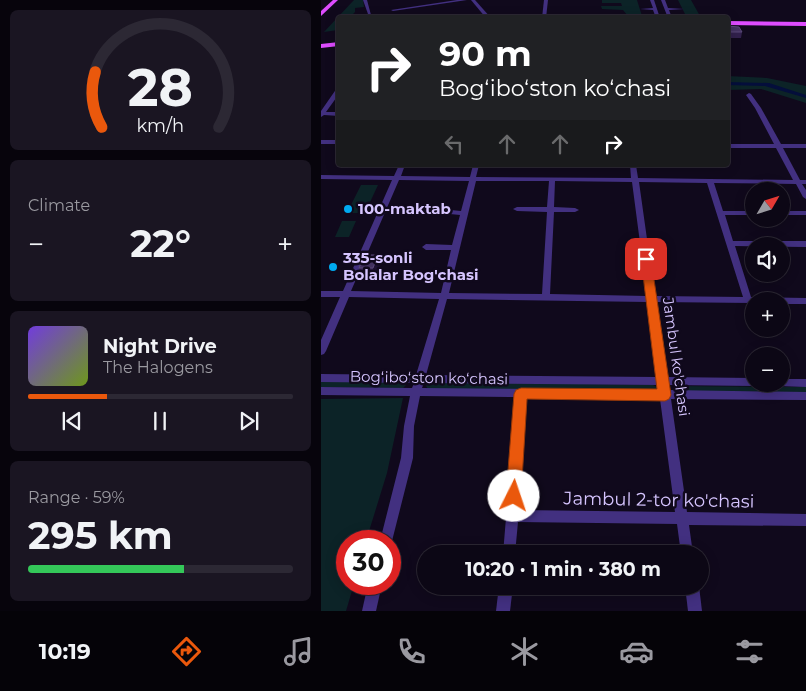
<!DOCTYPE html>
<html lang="en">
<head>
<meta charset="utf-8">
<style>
	body { margin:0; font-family:Montserrat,sans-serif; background:#1a1522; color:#f1f3f6; height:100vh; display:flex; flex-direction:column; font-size:19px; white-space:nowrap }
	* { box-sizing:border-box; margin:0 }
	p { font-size:16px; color:#9a99a0 }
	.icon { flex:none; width:28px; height:28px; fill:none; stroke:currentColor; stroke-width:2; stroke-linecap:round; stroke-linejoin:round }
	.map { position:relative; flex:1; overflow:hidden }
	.panel { display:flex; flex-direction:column; gap:10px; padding:10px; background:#07040c; width:321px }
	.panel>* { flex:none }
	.guide { position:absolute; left:15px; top:15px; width:394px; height:152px; border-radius:5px; box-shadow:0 2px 12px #0003,0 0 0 1px #2c2834; background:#202124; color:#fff; overflow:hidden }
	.needle { width:32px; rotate:51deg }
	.fabs { position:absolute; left:424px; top:182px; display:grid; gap:10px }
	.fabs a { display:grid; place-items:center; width:45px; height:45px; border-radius:50%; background:#0c0715; box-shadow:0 2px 12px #0003,0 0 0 1px #2c2834; font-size:25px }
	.speed { position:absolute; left:15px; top:530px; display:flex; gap:10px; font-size:25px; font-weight:700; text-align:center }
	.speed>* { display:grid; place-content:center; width:65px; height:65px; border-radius:50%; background:#0c0715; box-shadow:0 2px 12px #0003,0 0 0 1px #2c2834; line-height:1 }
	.speed .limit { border:8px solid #d22; background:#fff; color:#111 }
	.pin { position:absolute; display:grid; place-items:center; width:42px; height:42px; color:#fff; margin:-21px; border-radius:10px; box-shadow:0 2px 8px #0006 }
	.me { position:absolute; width:55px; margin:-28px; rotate:4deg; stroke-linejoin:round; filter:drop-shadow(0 0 4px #0008) }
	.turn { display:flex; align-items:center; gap:18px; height:105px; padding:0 20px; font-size:22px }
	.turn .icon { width:65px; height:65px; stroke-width:2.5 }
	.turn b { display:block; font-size:35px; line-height:42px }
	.lanes { display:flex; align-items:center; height:48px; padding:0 20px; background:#0003; justify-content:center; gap:25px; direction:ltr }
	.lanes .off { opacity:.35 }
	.big { font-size:38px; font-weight:700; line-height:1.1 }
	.panel .widget { flex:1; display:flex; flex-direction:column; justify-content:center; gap:8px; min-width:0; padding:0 18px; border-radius:8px; background:#1a1522 }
	.panel .dial { align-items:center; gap:0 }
	.dial svg { height:130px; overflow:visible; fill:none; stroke:#2c2834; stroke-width:7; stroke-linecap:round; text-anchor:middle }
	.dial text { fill:#f1f3f6; stroke:none }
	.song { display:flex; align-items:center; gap:15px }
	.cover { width:60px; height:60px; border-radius:8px; background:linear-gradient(135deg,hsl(260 70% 55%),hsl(80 70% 35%)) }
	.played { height:5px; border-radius:2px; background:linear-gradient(90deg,#ea580c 30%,#2c2834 30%) }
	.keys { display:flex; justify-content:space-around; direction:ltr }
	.heat { display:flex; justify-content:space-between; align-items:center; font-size:28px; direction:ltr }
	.charge { height:8px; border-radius:4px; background:linear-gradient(90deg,#34c759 59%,#2c2834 0) }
	.trip { position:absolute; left:96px; top:545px; width:292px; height:50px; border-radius:25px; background:#0c0715; box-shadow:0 2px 12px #0003,0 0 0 1px #2c2834; font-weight:700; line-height:50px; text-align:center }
	.tab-bar { display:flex; height:80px; justify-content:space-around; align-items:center; background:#050308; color:#9a99a0 }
	.tab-bar .icon { width:35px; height:35px }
	.tab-bar .on { color:#ea580c }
	.tab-bar b { font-size:22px; color:#f1f3f6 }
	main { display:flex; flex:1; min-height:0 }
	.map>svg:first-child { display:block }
	.green { fill:#0c2327 }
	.water { fill:#040e3b }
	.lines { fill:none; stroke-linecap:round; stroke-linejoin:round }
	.minor { fill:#423080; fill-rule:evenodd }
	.major { fill:#de4cff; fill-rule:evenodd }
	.wall { fill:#31204c }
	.shaded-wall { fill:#1d1031 }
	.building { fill:#433260; stroke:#5a4979 }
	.route { fill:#ea580c; stroke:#983908 }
	.poi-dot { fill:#00aaf0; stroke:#10091c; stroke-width:2 }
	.labels { text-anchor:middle; stroke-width:5; stroke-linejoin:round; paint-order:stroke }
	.poi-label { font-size:15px; font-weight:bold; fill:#d6c5ff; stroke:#10091c; text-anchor:start }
	.street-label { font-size:15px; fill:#d6c5ff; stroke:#10091c }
	.near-street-label { font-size:18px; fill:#d6c5ff; stroke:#10091c }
</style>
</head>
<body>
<main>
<section class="panel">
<div class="widget dial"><svg viewBox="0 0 100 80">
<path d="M14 69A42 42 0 1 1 86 69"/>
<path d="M14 69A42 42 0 0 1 10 35" stroke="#ea580c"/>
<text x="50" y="56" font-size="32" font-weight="700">28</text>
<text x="50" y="72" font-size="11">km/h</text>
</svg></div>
<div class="widget"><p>Climate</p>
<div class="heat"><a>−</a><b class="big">22°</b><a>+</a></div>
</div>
<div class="widget">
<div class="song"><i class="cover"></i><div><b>Night Drive</b><p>The Halogens</p></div></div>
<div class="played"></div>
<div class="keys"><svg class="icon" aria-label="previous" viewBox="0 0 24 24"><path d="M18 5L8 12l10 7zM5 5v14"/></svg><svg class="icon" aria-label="pause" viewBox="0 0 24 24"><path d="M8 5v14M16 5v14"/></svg><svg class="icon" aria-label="next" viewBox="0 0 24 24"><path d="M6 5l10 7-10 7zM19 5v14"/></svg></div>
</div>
<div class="widget"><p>Range · 59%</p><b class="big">295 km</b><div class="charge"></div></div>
</section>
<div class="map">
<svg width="485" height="611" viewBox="0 0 485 611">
	<rect width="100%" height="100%" fill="#10091c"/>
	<g class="green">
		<polygon points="33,0 42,0 43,7 34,8 34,12 29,17 18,18 17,30 3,32"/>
		<polygon points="281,0 316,0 321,16 307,16 302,10 281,9 280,6 301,6 300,3 281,3"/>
		<polygon points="357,0 370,0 379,16 365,16"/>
		<polygon points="406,76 446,78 485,86 485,103 440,89 406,90"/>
		<polygon points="40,185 57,185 44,213 26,213"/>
		<polygon points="21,221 35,221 28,237 14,237"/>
		<polygon points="0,381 83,381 85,385 82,388 0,387"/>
		<polygon points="108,382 332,385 336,387 334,391 107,389 105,386"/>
		<polygon points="353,386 485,387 485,392 354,391 352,388"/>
		<polygon points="82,398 66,473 45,541 26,541 26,584 33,584 25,611 0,611 0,399"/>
	</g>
	<polygon class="water" points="406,82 448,83 485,95 485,98 444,86 406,85"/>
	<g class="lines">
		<g class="minor">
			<polygon points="42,0 46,0 50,15 47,14"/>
			<polygon points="136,0 146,0 72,11 70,10"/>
			<polygon points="150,0 154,0 170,18 165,18"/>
			<polygon points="223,0 227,0 225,18 221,18"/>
			<polygon points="329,0 333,0 339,18 335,18 332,10 319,9 332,8"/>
			<polygon points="340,0 344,0 347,8 363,9 348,10 351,18 347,18"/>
			<polygon points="16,88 18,88 18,94 5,112 18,112 18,116 3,115 0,117 0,111"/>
			<path d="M428,93L430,94L440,108L460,144H485V148H462L479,180H485V184H481L485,190V199L482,197L475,184L393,183L402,211H432V215H404L412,241H485V247L414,246L430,297L485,298V304H460V301H432V303L335,302L346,377L432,378V384H436L432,386L348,385V390L485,392V400L350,399L366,512L485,514V526L368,525L372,554H360L356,524L197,522L194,554H182L195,397L99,396L93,426L92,458L71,541L69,546V541H59L80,458L83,426L89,396L0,395V387L91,388L93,383L0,382V374L95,375L118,299L28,297L5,351L3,354L0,355V340L19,297H0V291H22L71,180L0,179V175L73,176L78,165H84L80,176L149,177L152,165H158L155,177L310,178L309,165H315L317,178L472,180L455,148H406V144H453L434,108L425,95ZM78,180L148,181L140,211L109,208L105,210L109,212L139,215L131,245L105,244L101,247L105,250H130L120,293L30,291ZM155,181H228L226,207H196L192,209L196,211L226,212L221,294L128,293ZM234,181L311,182L326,296L229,294L233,212H254L258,210L254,208L233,207ZM318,182L386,183L422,297L334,296ZM126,299L327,302L336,377L105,375ZM103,383L338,385V390L101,388ZM205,397L339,399L354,512L197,510Z"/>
			<rect x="0" y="140" width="18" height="4"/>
			<rect x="460" y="211" width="25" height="4"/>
			<polygon points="460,379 485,379 485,387 456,386 455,384 460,384"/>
			<polygon points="47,584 61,584 55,611 41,611"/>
			<polygon points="178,586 192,586 189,611 175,611"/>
			<polygon points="364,586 378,586 381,611 367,611"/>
		</g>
		<g class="major">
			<polygon points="12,0 17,0 0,16 0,11"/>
			<polygon points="406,21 485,22 485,26 406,25"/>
			<polygon points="18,42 18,46 0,48 0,44"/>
		</g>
	</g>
	<g class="wall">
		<polygon points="406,26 421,32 420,38 408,38 406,35"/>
		<polygon points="57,255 60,263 55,276 41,275 38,268"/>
	</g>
	<polygon class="shaded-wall" points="57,255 60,263 55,276 52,268"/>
	<g class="building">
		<polygon points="406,26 418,27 421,32 409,32"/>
		<polygon points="43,255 57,255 52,268 38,268"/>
	</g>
	<polygon class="route" points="325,255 330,259 350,395 348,399 344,401 206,399 200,496 198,502 193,504 187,502 185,496 193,394 195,390 200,388 336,389 320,259"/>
	<g class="poi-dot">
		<circle cx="27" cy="209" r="5"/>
		<circle cx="12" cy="267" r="5"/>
	</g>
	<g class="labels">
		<g class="poi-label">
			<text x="37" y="214">100-maktab</text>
			<text x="22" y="263">335-sonli<tspan x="22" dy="17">Bolalar Bog'chasi</tspan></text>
		</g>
		<g class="street-label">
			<text transform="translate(355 357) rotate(82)" y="5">Jambul ko'chasi</text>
			<text transform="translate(108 378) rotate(1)" y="5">Bogʻiboʻston koʻchasi</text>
		</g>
		<g class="near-street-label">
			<text transform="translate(338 500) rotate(1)" y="6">Jambul 2-tor ko'chasi</text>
		</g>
	</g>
</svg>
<div class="fabs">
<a><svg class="needle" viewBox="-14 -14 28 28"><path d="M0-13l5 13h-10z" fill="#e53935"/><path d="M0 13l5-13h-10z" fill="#9a99a0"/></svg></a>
<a><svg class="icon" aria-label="sound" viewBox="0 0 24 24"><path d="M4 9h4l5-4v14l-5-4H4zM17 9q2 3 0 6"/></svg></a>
<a>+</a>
<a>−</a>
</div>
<div class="speed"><div class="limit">30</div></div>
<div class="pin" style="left:325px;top:259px;background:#d93025"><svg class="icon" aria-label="arrive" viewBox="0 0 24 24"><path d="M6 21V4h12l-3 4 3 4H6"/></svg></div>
<svg class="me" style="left:193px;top:496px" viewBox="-20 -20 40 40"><circle r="19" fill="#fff"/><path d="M0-13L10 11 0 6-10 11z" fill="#ea580c"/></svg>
<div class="trip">10:20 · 1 min · 380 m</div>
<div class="guide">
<div class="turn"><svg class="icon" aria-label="right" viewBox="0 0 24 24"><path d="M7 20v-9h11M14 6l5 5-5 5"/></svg><div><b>90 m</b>Bogʻiboʻston koʻchasi</div></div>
<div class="lanes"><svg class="icon off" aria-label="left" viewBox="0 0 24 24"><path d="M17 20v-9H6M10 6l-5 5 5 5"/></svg><svg class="icon off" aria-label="ahead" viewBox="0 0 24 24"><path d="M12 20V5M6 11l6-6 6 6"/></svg><svg class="icon off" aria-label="ahead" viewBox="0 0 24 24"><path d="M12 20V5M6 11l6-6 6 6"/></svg><svg class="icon" aria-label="right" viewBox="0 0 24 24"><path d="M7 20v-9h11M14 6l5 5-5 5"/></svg></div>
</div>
</div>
</main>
<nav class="tab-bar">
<b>10:19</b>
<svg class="icon on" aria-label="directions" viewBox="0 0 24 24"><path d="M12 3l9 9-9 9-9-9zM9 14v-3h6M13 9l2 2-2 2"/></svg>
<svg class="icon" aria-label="music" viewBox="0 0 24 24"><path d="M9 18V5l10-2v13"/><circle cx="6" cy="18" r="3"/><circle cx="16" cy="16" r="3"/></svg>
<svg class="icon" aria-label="phone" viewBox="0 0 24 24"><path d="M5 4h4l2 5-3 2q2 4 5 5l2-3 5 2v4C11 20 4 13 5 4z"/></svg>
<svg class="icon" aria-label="climate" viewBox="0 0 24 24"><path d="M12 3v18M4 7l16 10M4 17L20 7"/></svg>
<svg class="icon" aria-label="car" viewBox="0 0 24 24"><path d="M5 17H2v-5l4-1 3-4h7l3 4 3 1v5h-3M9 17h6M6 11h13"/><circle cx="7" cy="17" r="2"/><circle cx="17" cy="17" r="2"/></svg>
<svg class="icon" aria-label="filters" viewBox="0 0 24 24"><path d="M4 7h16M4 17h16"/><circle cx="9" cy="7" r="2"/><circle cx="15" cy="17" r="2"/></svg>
</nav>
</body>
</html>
